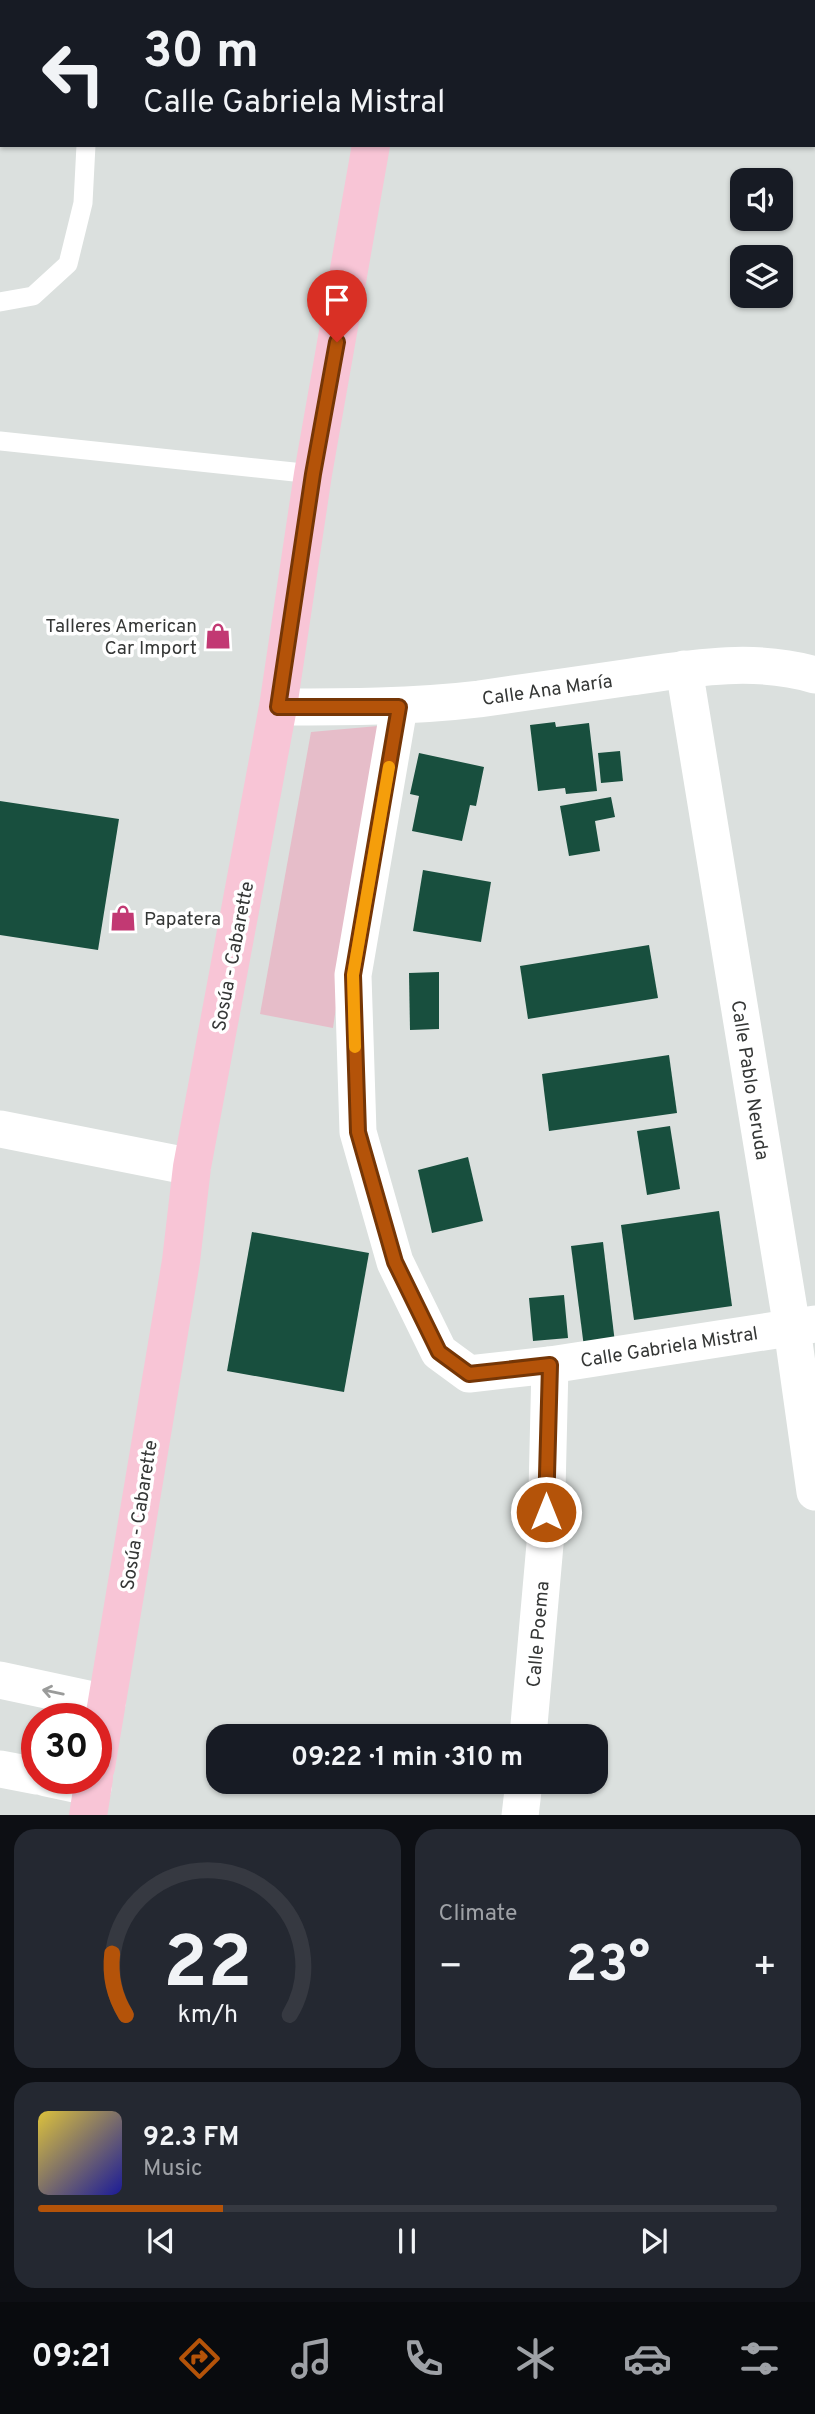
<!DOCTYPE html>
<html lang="en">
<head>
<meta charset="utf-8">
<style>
	body { margin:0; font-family:Overpass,sans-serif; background:#242831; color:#f1f3f6; height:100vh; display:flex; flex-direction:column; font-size:26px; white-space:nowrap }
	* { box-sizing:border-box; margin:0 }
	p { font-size:23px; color:#9ea1a6 }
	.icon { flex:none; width:38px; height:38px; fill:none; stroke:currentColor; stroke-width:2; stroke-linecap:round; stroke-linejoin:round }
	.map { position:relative; height:1815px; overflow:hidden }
	.sheet { display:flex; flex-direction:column; gap:14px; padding:14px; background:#0d0f14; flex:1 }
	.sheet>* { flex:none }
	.guide { position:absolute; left:0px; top:0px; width:816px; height:147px; box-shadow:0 2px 5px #0004; background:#171b24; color:#f1f3f6; overflow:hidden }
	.buttons { position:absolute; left:730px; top:168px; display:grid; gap:14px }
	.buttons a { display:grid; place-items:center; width:63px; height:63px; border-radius:14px; background:#171b24; box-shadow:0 2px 5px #0004; font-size:35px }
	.speed { position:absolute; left:21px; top:1703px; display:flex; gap:14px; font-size:35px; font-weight:700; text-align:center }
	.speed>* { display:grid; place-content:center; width:91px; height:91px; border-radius:50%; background:#171b24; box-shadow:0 2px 5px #0004; line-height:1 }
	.speed .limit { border:10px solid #d22; background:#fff; color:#111 }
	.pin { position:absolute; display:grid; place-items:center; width:60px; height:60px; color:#fff; margin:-72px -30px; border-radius:50% 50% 50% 0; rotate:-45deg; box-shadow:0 0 7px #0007 }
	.pin .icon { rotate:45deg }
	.me { position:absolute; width:77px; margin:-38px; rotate:0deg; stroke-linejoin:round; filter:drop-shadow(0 0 5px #0008) }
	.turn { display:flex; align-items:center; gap:24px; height:147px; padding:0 28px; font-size:32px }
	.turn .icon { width:91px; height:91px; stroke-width:2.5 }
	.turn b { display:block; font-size:49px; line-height:60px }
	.big { font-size:52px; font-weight:700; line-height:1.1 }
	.sheet .card { flex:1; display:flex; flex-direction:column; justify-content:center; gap:10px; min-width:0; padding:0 24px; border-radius:21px; background:#242831 }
	.sheet .dial { align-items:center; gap:0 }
	.dial svg { height:182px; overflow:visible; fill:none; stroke:#363941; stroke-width:7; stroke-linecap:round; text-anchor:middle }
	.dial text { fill:#f1f3f6; stroke:none }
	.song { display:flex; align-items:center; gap:21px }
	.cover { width:84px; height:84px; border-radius:10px; background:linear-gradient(135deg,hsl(50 70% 55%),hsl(240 70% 35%)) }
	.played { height:7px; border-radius:4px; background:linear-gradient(90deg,#b45309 25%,#363941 25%) }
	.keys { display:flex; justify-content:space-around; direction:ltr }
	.heat { display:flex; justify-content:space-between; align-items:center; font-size:38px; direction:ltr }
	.sheet .tiles { flex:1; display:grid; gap:14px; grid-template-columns:1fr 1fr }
	.card:last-child { grid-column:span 2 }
	.trip { position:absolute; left:206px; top:1724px; width:402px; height:70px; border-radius:21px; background:#171b24; box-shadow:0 2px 5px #0004; font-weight:700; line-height:70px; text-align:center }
	.tab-bar { display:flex; height:112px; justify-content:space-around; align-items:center; background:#090b0e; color:#9ea1a6 }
	.tab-bar .icon { width:49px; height:49px }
	.tab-bar .active { color:#b45309 }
	.tab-bar b { font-size:32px; color:#f1f3f6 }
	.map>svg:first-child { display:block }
	.green { fill:#e6bdc9 }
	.building { fill:#184f3e }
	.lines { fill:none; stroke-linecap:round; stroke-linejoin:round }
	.service { stroke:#fff; stroke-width:19 }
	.minor { stroke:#fff; stroke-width:37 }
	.primary { stroke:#f8c5d6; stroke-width:38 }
	.oneway { stroke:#9a9b9a }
	.route-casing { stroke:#753606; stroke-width:18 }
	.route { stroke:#b45309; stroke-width:12 }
	.slow { stroke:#f59e0b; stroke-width:12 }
	.labels { text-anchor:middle; stroke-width:7; stroke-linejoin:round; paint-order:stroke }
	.poi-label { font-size:19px; fill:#353736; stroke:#fff; text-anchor:end }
	.street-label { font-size:19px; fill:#353736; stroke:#fff }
</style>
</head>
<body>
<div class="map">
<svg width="815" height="1816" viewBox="0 0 815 1816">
	<rect width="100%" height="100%" fill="#dbe0de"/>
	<polygon class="green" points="378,726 333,1028 260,1014 311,732"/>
	<g class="building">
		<polygon points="555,722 556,727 589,723 597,791 566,794 565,788 538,791 530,725"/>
		<polygon points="620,751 623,781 601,783 598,753"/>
		<polygon points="419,753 484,767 476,806 470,805 462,841 412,831 419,796 410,794"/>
		<polygon points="611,797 615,817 595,821 600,851 569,856 560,806"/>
		<polygon points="0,801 119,819 98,950 0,935"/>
		<polygon points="423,870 491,882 481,942 413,931"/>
		<polygon points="649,945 658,998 528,1019 520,966"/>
		<polygon points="439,972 439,1029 410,1030 409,973"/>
		<polygon points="669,1055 677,1113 549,1131 542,1074"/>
		<polygon points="670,1126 680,1189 647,1195 637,1131"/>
		<polygon points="468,1157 483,1221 432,1233 418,1170"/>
		<polygon points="719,1211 732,1306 634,1320 621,1225"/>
		<polygon points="252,1232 369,1253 344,1392 227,1371"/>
		<polygon points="603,1242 615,1343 584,1347 571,1246"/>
		<polygon points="564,1295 568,1338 533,1341 529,1298"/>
	</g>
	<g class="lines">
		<g class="service">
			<polyline points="93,2 93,0"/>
			<polyline points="0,302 33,296 68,264 83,203 86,145"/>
			<polyline points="0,441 313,474"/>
		</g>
		<g class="minor">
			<polyline points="684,669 792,1328 815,1492"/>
			<path d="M278,707C345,707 412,707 479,699C530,692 580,684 631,677C691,668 756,657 815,675"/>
			<polyline points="399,707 353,975 358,1132 395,1262 439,1352 469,1374 550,1365 815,1324"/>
			<polyline points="0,1129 192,1167"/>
			<polyline points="0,1680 107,1703"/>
			<polyline points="528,1736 546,1533 550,1365"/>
			<polyline points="0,1769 37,1776"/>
			<polyline points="46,1778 93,1788"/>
			<polyline points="520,1816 524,1782"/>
		</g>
		<g class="primary">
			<polyline points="394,2 394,0"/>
			<polyline points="96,1767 181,1261 192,1167 278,707 313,474 371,145"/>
			<polyline points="88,1816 94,1778"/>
		</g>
	</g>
	<defs><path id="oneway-shaft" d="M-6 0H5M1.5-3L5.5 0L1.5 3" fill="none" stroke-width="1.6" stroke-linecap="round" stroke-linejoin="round" transform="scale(1.75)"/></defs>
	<use class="oneway" href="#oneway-shaft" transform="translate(53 1692) rotate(-168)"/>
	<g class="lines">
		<g class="route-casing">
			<polyline id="route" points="337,342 313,474 278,707 399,707 353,975 358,1132 395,1262 439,1352 469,1374 550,1365 546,1512"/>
		</g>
		<use href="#route" class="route"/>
		<polyline class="slow" points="355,1047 353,975 389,767"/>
	</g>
	<defs>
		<g id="shop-bare" transform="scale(2.1)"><path d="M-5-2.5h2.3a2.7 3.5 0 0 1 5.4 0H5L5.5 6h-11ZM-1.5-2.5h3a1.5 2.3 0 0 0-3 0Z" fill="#c23973" stroke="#fff" stroke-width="2.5" paint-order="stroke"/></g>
	</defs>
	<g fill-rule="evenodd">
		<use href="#shop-bare" x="218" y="636"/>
		<use href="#shop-bare" x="123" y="918"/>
	</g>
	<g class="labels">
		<g class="poi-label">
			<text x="197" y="632">Talleres American<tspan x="197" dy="22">Car Import</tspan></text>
			<text x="144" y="925" text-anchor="start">Papatera</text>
		</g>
		<g class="street-label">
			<text transform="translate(547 689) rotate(-8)" y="7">Calle Ana María</text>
			<text transform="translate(232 956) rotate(-79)" y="7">Sosúa - Cabarette</text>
			<text transform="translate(751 1080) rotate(81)" y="7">Calle Pablo Neruda</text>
			<text transform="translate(669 1346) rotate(-9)" y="7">Calle Gabriela Mistral</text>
			<text transform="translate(138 1515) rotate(-81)" y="7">Sosúa - Cabarette</text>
			<text transform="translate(537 1634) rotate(-85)" y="7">Calle Poema</text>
		</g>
	</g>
</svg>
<div class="buttons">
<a><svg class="icon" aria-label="sound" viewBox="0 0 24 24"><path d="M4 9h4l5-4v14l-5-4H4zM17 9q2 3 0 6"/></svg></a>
<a><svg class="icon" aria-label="layers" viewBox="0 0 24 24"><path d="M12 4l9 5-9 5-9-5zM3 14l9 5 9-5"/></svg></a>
</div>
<div class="speed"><div class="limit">30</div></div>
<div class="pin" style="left:337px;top:342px;background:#d93025"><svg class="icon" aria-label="arrive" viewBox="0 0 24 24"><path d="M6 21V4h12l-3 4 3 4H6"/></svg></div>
<svg class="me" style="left:546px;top:1512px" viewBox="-20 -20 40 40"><circle r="17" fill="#b45309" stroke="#fff" stroke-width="3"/><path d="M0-11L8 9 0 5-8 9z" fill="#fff"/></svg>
<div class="trip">09:22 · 1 min · 310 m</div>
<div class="guide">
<div class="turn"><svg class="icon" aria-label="left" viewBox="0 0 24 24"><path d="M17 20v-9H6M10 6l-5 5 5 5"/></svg><div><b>30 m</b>Calle Gabriela Mistral</div></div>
</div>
</div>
<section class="sheet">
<div class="tiles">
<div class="card dial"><svg viewBox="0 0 100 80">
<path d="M14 69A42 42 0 1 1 86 69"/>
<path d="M14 69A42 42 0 0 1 8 42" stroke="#b45309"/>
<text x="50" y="56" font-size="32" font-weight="700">22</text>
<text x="50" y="72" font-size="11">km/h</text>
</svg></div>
<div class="card"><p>Climate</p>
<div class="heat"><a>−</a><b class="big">23°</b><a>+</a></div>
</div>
<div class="card">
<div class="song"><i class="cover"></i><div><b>92.3 FM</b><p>Music</p></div></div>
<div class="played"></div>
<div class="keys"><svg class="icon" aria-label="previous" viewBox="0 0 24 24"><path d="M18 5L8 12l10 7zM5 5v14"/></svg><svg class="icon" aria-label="pause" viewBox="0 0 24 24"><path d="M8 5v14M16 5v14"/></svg><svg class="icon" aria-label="next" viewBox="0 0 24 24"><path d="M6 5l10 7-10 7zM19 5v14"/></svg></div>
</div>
</div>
</section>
<nav class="tab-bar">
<b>09:21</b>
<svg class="icon active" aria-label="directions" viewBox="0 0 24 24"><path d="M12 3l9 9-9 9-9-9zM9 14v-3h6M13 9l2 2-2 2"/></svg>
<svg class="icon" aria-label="music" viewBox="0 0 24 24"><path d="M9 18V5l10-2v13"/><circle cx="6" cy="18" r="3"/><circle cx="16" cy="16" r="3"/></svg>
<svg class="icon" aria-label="phone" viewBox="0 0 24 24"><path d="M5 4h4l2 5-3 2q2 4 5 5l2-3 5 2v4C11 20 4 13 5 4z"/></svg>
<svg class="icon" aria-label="climate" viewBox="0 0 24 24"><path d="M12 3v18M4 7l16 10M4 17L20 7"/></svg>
<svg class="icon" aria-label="car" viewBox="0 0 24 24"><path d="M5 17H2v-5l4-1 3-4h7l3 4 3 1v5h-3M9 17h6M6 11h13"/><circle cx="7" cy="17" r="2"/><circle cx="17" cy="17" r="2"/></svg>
<svg class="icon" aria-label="filters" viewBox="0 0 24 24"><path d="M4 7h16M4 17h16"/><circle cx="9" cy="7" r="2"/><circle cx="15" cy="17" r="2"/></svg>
</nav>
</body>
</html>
